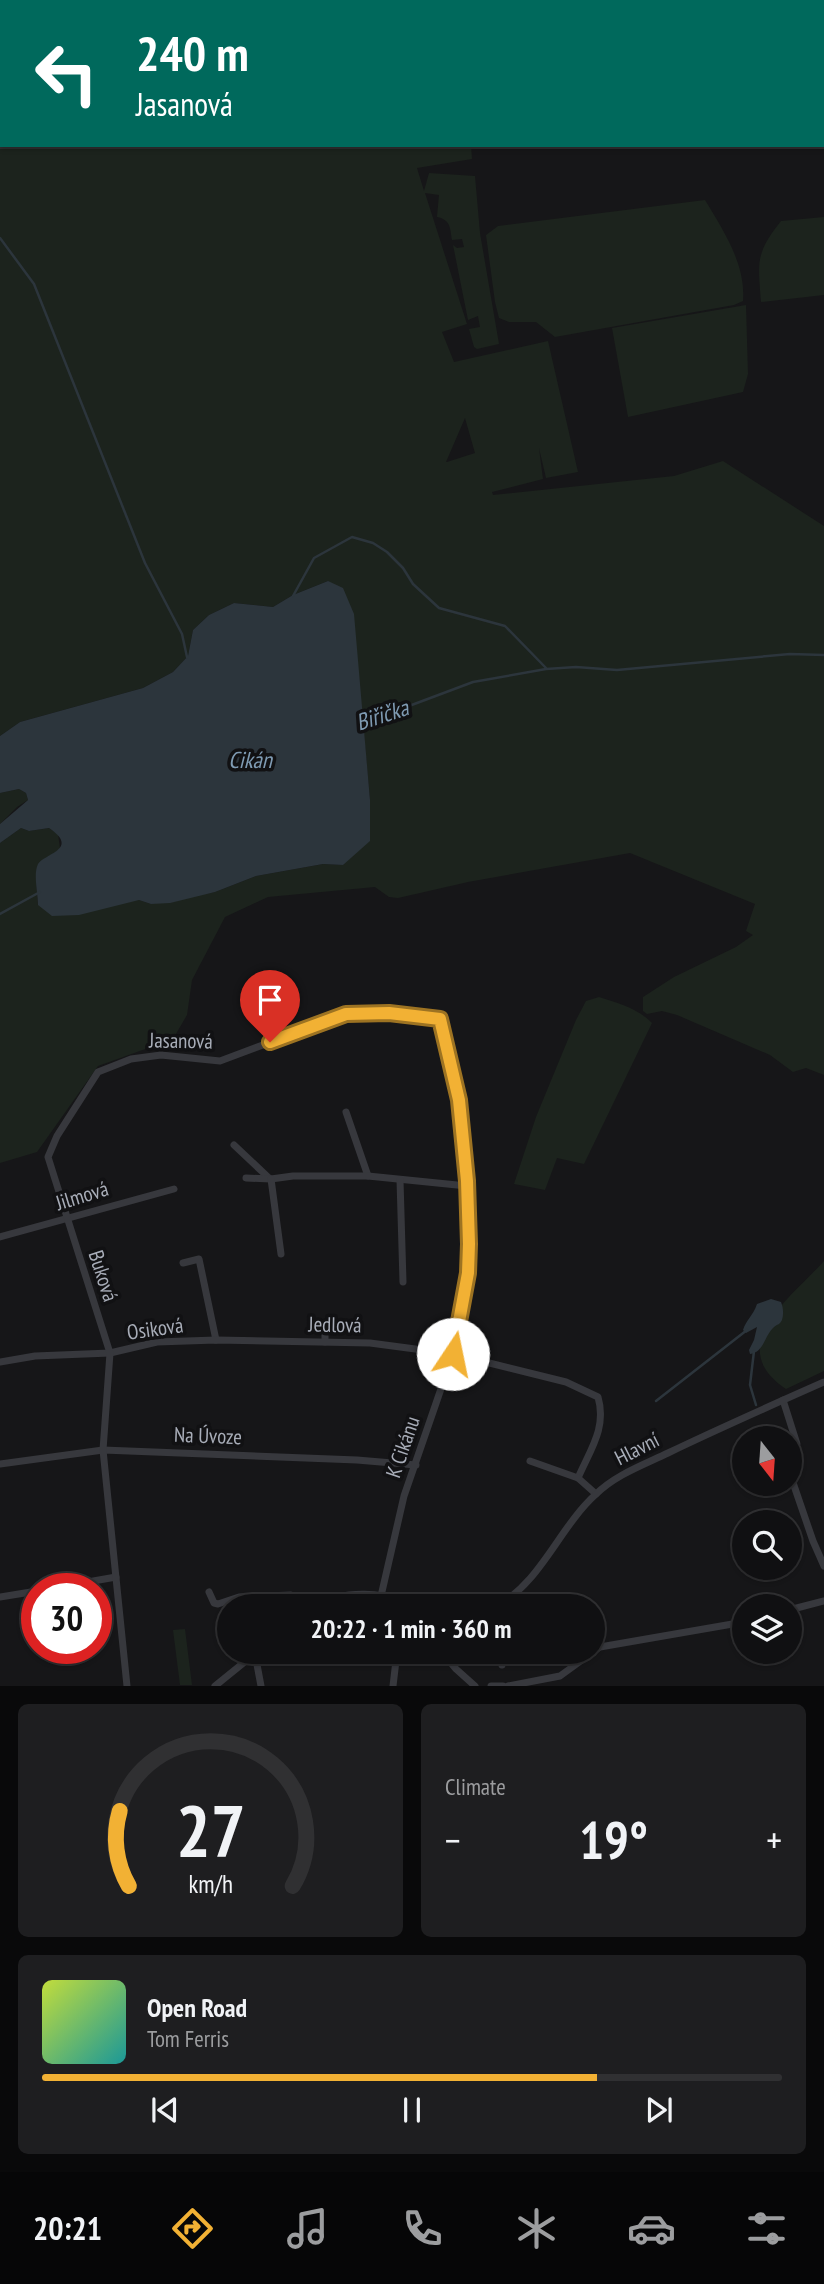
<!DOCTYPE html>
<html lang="en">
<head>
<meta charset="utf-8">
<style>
	body { margin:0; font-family:"PT Sans Narrow",sans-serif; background:#1e1e20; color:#f1f3f6; height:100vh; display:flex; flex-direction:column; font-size:26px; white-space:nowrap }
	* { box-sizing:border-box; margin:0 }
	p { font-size:23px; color:#9c9d9f }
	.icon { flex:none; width:38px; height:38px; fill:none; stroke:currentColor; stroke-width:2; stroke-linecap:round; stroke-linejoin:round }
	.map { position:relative; height:1686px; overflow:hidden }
	.panel { display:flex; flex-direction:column; gap:18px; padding:18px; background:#09090a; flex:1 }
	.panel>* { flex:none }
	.top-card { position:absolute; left:0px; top:0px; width:824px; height:147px; box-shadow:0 2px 5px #0004,0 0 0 2px #303032; background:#00695c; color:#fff; overflow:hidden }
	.needle { width:46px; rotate:163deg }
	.tools { position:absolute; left:732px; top:1426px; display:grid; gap:14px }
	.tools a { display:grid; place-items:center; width:70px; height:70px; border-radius:50%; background:#101012; box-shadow:0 2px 5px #0004,0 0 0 2px #303032; font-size:35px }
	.speed { position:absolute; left:21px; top:1573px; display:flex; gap:14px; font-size:35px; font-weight:700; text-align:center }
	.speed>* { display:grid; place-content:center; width:91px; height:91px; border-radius:50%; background:#101012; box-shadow:0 2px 5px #0004,0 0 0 2px #303032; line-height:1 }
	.speed .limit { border:10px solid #d22; background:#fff; color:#111 }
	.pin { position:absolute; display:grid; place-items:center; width:60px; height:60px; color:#fff; margin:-72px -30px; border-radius:50% 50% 50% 0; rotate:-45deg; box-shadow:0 0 7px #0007 }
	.pin .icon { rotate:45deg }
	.me { position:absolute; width:77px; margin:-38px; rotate:11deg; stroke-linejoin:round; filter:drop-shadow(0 0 5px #0008) }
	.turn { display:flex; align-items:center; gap:24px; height:147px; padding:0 21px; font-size:32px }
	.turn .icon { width:91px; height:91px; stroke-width:2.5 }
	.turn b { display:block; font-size:49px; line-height:60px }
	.big { font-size:52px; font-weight:700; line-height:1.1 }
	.panel .tile { flex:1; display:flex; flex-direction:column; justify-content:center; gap:10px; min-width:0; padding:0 24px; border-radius:10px; background:#1e1e20 }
	.panel .dial { align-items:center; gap:0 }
	.dial svg { height:182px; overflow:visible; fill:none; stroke:#303032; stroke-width:7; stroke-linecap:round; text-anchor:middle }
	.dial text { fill:#f1f3f6; stroke:none }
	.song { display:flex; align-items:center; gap:21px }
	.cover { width:84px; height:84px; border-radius:10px; background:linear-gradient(135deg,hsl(70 70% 55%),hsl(180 70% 35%)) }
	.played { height:7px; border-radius:4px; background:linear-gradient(90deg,#f2b134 75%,#303032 75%) }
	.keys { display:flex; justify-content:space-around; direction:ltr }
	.heat { display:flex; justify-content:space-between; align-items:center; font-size:38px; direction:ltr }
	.panel .tiles { flex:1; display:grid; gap:18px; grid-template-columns:1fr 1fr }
	.tile:last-child { grid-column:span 2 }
	.trip { position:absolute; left:217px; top:1594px; width:388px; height:70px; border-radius:35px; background:#101012; box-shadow:0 2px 5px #0004,0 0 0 2px #303032; font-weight:700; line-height:70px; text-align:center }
	.tabs { display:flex; height:112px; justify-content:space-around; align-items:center; background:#060607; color:#9c9d9f }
	.tabs .icon { width:49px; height:49px }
	.tabs .current { color:#f2b134 }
	.tabs b { font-size:32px; color:#f1f3f6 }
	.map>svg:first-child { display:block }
	.green { fill:#1c231d; fill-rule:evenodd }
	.water { fill:#2c353c }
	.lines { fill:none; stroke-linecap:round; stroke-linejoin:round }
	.stream { stroke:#2c353c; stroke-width:2.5 }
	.minor { stroke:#37383d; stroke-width:7 }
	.route-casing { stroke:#9d7322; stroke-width:18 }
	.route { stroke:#f2b134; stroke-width:12 }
	.labels { text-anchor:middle; stroke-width:7; stroke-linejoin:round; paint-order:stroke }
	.street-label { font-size:21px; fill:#a8adb8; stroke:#111113 }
	.water-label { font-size:23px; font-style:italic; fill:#7f9bb3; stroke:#111113 }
</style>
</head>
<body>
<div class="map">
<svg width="824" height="1686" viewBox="0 0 824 1686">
	<rect width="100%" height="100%" fill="#161618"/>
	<g class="green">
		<path d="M0,0H411L2,2V145H471L472,159L417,168L424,191L429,173L475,176L480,233L499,344L477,349L474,347L469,329L480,327L478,316L468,320L453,245L457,248L464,247L462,239L452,240C450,228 451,220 437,217L439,195L425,193L467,324L442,332L454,362L548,341L578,472L546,478L539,448L543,479L492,492L493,495L674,476L723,461L824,526V1075L806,1068L793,1072L770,1055L677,1015L662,1011L647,1014L643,1011V997L674,977L736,947L753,935L746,931L755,904L630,853L468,882L398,898L389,897L375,887L268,897L225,917L192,980L187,1015L173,1039L98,1066L37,1152L0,1163V843L21,828L29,831L49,828L58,834L60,848C55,855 48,855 42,861C32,868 38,893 38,905L139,900L151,904L215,892L256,876L323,864L343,865L370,800L363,724L328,581L293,595L273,607L234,603L209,615L193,630L188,656L173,672L143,688L20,722L0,736ZM465,418L475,453L447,462H446Z"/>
		<path d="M705,200C723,230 746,264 743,301L734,305L555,337L536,322H509L499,318L495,302L486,235L498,226Z"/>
		<path d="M824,217V295L761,302C758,261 755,254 781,221Z"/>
		<polygon points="746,305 748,374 743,392 628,417 612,328"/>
		<polygon points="19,789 26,793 28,800 17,807 0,824 0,793"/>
		<path d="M599,997C618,1003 637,1008 652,1023L584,1164L557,1158L545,1190L514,1184L536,1117L576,1020L586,1001Z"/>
		<path d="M824,1261V1371L786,1389C722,1346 791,1298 824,1261Z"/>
		<polygon points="185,1629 192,1685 180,1685 173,1630"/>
	</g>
	<g class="water">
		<path d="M328,581L343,588L354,614L370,800V841L343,865L323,864L256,876L215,892L170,903L151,904L139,900L79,915L52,916L38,905C38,894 33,874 38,864C45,853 80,849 49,828L29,831L21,828L0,843V824L28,800L26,793L19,789L0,793V736L20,722L143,688L173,672L188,656L193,630L209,615L234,603L273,607L293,595Z"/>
		<path d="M771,1299L781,1302C783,1307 784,1314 782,1320C779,1326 778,1323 773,1328C764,1337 764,1352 750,1354L749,1350L754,1340L757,1327L746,1333L743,1330C746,1320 753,1316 757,1304Z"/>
	</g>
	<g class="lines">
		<g class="stream">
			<polyline points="0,238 34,284 145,563 182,634 187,657"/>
			<polyline points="293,596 314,558 352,537 373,543 387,552 403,568 413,584 439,608 505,626 546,668"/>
			<polyline points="361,724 473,682 546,669 576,667 617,670 790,654 824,655"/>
			<polyline points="0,914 40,892"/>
			<polyline points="754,1351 750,1385 756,1405"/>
			<polyline points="656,1401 747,1330"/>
		</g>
		<g class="minor">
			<polyline points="346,1112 368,1176"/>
			<polyline points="234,1145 270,1179"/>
			<polyline points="246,1178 271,1179 293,1176 368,1176 467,1186"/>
			<polyline points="271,1179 281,1254"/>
			<polyline points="400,1180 403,1282"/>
			<polyline points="0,1237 174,1189"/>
			<polyline points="183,1263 199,1259 216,1340"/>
			<polyline points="310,1329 325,1329 325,1342"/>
			<path d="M0,1362L35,1356L110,1353L157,1342L216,1340L370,1343L453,1354L566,1382L598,1397C607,1428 590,1450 578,1478L596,1494"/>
			<polyline points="783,1400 797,1444 789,1458"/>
			<polyline points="530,1461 578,1478"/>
			<polyline points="0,1464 103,1450 357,1460 416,1465"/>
			<polyline points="789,1471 813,1541 824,1566"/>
			<polyline points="48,1589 116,1577"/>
			<polyline points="209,1592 214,1603 218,1604 239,1597 291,1595 310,1606"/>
			<polyline points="0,1597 37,1591"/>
			<path d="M315,1606C354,1583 401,1600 442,1606"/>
			<polyline points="342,1606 353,1604 369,1606"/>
			<path d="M497,1606C541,1582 559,1528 595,1495C615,1475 643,1465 668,1453C720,1428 772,1405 824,1382"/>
			<polyline points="789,1610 824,1601"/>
			<polyline points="442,1652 456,1669 475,1686"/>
			<polyline points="593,1652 600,1647 744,1622"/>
			<polyline points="255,1654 261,1686"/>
			<polyline points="502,1665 503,1652"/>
			<polyline points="127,1686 103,1450 110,1353 48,1157 57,1136 98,1072 131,1059 161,1055 220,1061 346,1014 389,1013 440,1019 459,1100 466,1181 469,1267 453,1354 404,1496 381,1596"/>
			<polyline points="215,1686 257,1652"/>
			<polyline points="393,1686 397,1652"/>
			<polyline points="491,1686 503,1686"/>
			<polyline points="508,1686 560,1676 593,1652"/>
		</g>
	</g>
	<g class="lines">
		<g class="route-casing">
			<polyline id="route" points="270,1042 346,1014 389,1013 440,1019 459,1100 467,1181 469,1244 468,1273 453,1354"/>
		</g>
		<use href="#route" class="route"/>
	</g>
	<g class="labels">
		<g class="street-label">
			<text transform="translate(181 1041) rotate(1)" y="7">Jasanová</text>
			<text transform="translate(82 1196) rotate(-17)" y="7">Jilmová</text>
			<text transform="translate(103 1276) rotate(72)" y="7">Buková</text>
			<text transform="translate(335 1325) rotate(1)" y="7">Jedlová</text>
			<text transform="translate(155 1329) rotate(-8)" y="7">Osiková</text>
			<text transform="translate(208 1436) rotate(2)" y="7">Na Úvoze</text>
			<text transform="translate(403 1447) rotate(-71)" y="7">K Cikánu</text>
			<text transform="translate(637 1449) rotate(-27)" y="7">Hlavní</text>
		</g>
		<g class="water-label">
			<text transform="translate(382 715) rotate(-18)" y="8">Biřička</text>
			<text x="250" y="768">Cikán</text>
		</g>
	</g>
</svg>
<div class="tools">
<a><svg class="needle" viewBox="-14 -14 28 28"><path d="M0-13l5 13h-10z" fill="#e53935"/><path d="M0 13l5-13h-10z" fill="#9c9d9f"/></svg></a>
<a><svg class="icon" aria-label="search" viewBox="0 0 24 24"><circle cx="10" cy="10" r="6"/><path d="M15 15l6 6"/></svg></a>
<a><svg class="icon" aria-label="layers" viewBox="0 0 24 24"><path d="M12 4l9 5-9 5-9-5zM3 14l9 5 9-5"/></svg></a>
</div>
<div class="speed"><div class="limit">30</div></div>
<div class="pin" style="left:270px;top:1042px;background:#d93025"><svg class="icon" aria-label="arrive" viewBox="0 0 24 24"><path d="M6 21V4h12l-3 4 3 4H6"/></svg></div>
<svg class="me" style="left:453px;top:1354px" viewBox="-20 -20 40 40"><circle r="19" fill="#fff"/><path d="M0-13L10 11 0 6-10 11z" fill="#f2b134"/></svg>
<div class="trip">20:22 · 1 min · 360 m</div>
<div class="top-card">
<div class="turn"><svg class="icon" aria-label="left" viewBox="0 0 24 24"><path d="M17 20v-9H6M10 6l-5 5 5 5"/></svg><div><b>240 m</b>Jasanová</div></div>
</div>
</div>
<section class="panel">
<div class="tiles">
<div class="tile dial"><svg viewBox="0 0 100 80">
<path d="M14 69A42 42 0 1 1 86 69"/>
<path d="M14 69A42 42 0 0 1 10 36" stroke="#f2b134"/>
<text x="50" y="56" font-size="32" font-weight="700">27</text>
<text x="50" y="72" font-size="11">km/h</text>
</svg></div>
<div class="tile"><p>Climate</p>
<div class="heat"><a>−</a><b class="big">19°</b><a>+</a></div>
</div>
<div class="tile">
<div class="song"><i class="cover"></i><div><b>Open Road</b><p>Tom Ferris</p></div></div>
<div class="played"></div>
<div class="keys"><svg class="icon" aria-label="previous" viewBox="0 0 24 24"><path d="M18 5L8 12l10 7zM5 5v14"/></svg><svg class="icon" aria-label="pause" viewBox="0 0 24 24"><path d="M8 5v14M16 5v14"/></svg><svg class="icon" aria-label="next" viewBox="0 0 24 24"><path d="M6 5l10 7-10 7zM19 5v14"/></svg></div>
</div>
</div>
</section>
<nav class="tabs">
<b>20:21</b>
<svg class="icon current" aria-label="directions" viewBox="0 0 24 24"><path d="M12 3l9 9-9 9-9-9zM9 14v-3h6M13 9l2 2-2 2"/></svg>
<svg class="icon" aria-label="music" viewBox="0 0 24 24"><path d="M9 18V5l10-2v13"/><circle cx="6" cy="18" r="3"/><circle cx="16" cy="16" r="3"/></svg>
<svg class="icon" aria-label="phone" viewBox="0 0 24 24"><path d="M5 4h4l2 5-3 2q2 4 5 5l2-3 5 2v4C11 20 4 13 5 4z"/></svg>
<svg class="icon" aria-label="climate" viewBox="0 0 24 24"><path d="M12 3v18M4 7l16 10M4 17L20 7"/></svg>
<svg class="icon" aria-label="car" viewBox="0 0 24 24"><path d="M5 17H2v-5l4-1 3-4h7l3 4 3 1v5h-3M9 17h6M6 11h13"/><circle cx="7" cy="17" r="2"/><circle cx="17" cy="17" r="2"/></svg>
<svg class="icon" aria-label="filters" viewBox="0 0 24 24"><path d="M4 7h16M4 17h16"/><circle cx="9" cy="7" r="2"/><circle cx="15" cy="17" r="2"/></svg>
</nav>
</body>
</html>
